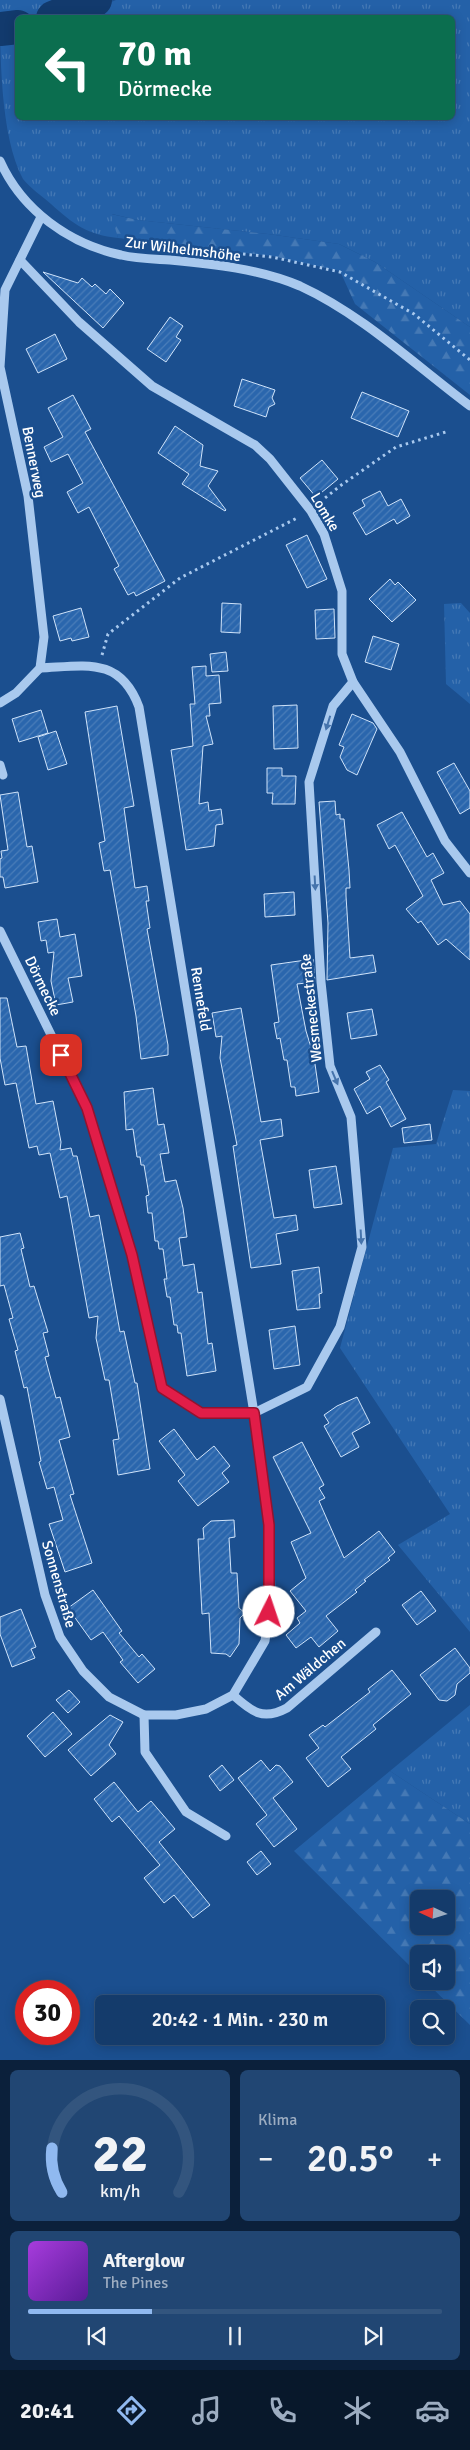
<!DOCTYPE html>
<html lang="de">
<head>
<meta charset="utf-8">
<style>
	body { margin:0; font-family:Signika,sans-serif; background:#214673; color:#f1f3f6; height:100vh; display:flex; flex-direction:column; font-size:19px; white-space:nowrap }
	* { box-sizing:border-box; margin:0 }
	p { font-size:16px; color:#9dadc1 }
	.icon { flex:none; width:28px; height:28px; fill:none; stroke:currentColor; stroke-width:2; stroke-linecap:round; stroke-linejoin:round }
	.map { position:relative; height:2060px; overflow:hidden }
	.details { display:flex; flex-direction:column; gap:10px; padding:10px; background:#0b203b; flex:1 }
	.details>* { flex:none }
	.hud { position:absolute; left:15px; top:15px; width:440px; height:105px; border-radius:8px; box-shadow:0 2px 12px #0003,0 0 0 1px #33557e; background:#0b6e4f; color:#fff; overflow:hidden }
	.needle { width:32px; rotate:274deg }
	.buttons { position:absolute; left:410px; top:1890px; display:grid; gap:10px }
	.buttons a { display:grid; place-items:center; width:45px; height:45px; border-radius:8px; background:#143b6b; box-shadow:0 2px 12px #0003,0 0 0 1px #33557e; font-size:25px }
	.speed { position:absolute; left:15px; top:1980px; display:flex; gap:10px; font-size:25px; font-weight:700; text-align:center }
	.speed>* { display:grid; place-content:center; width:65px; height:65px; border-radius:50%; background:#143b6b; box-shadow:0 2px 12px #0003,0 0 0 1px #33557e; line-height:1 }
	.speed .limit { border:8px solid #d22; background:#fff; color:#111 }
	.pin { position:absolute; display:grid; place-items:center; width:42px; height:42px; color:#fff; margin:-21px; border-radius:10px; box-shadow:0 2px 8px #0006 }
	.me { position:absolute; width:55px; margin:-28px; rotate:4deg; stroke-linejoin:round; filter:drop-shadow(0 0 4px #0008) }
	.turn { display:flex; align-items:center; gap:18px; height:105px; padding:0 20px; font-size:22px }
	.turn .icon { width:65px; height:65px; stroke-width:2.5 }
	.turn b { display:block; font-size:35px; line-height:42px }
	.big { font-size:38px; font-weight:600; line-height:1.1 }
	.details .widget { flex:1; display:flex; flex-direction:column; justify-content:center; gap:8px; min-width:0; padding:0 18px; border-radius:8px; background:#214673 }
	.details .dial { align-items:center; gap:0 }
	.dial svg { height:130px; overflow:visible; fill:none; stroke:#33557e; stroke-width:7; stroke-linecap:round; text-anchor:middle }
	.dial text { fill:#f1f3f6; stroke:none }
	.song { display:flex; align-items:center; gap:15px }
	.cover { width:60px; height:60px; border-radius:8px; background:linear-gradient(135deg,hsl(280 70% 55%),hsl(270 70% 35%)) }
	.played { height:5px; border-radius:2px; background:linear-gradient(90deg,#90b9f0 30%,#33557e 30%) }
	.keys { display:flex; justify-content:space-around; direction:ltr }
	.heat { display:flex; justify-content:space-between; align-items:center; font-size:28px; direction:ltr }
	.details .tiles { flex:1; display:grid; gap:10px; grid-template-columns:1fr 1fr }
	.widget:last-child { grid-column:span 2 }
	.trip { position:absolute; left:95px; top:1995px; width:290px; height:50px; border-radius:8px; background:#143b6b; box-shadow:0 2px 12px #0003,0 0 0 1px #33557e; font-weight:600; line-height:50px; text-align:center }
	.tab-bar { display:flex; height:80px; justify-content:space-around; align-items:center; background:#08182b; color:#9dadc1 }
	.tab-bar .icon { width:35px; height:35px }
	.tab-bar .active { color:#90b9f0 }
	.tab-bar b { font-size:22px; color:#f1f3f6 }
	.map>svg:first-child { display:block }
	.grass { fill:url(#grass-tufts); fill-rule:evenodd }
	.forest { fill:url(#forest-firs); fill-rule:evenodd }
	.lines { fill:none; stroke-linecap:round; stroke-linejoin:round }
	.river { stroke:#123a6d; stroke-width:34 }
	.building { fill:url(#building-hatch); stroke:#cfe3fa }
	.path { stroke:#a9c9ee; stroke-width:3; stroke-dasharray:2.5 4; stroke-linecap:butt }
	.minor { stroke:#a9c9ee; stroke-width:9 }
	.oneway { fill:#4674ac }
	.route-casing { stroke:#92132f; stroke-width:12 }
	.route { stroke:#e11d48; stroke-width:9 }
	.labels { text-anchor:middle; stroke-width:5; stroke-linejoin:round; paint-order:stroke }
	.street-label { font-size:15px; fill:#fff; stroke:#1b4f8f }
</style>
</head>
<body>
<div class="map">
<svg width="470" height="2060" viewBox="0 0 470 2060">
	<defs>
		<pattern id="grass-tufts" width="24" height="20" patternUnits="userSpaceOnUse" patternTransform="scale(1.25)"><rect width="24" height="20" fill="#2461a8"/><path d="M3 7l-1-3M5 7V3M7 7l1-3M15 17l-1-3M17 17v-4M19 17l1-3" fill="none" stroke="#4579b5"/></pattern>
		<pattern id="forest-firs" width="22" height="20" patternUnits="userSpaceOnUse" patternTransform="scale(1.25)"><rect width="22" height="20" fill="#2461a8"/><path d="M5 1l3.5 6h-7zM16 11l3.5 6h-7z" fill="#4579b5"/></pattern>
		<pattern id="building-hatch" width="6" height="6" patternUnits="userSpaceOnUse" patternTransform="scale(1.25)"><rect width="6" height="6" fill="#2a66ad"/><path d="M-1 1l2-2M0 6l6-6M5 7l2-2" fill="none" stroke="#4a7db9"/></pattern>
	</defs>
	<rect width="100%" height="100%" fill="#1b4f8f"/>
	<g class="grass">
		<path d="M0,0H87L93,10L116,0H470V327L375,262L339,244L268,234L138,220L112,214L118,238C88,235 73,224 51,204C42,196 30,188 23,179C0,136 0,52 0,0ZM18,18H452V118H18Z"/>
		<polygon points="461,603 470,613 470,704 446,684 444,604"/>
		<polygon points="453,1090 470,1091 470,1632 398,1545 450,1514 340,1348 393,1148 436,1144"/>
		<polygon points="470,1705 470,1824 390,1771"/>
	</g>
	<g class="forest">
		<polygon points="111,214 138,220 268,234 339,244 375,262 470,327 470,395 355,304 340,271 272,256 118,238"/>
		<path d="M390,1771L470,1824V2025L425,1981H446V1954H419V1975L294,1851ZM419,1899H446V1926H419Z"/>
	</g>
	<g class="lines">
		<g class="river">
			<polyline points="53,18 95,0"/>
			<polyline points="0,29 18,27"/>
		</g>
	</g>
	<g class="building">
		<polygon points="43,272 78,283 82,278 92,287 95,284 106,294 110,289 124,303 103,328"/>
		<polygon points="170,317 183,326 176,337 181,340 166,362 147,349"/>
		<polygon points="55,334 67,359 38,373 26,349"/>
		<polygon points="242,379 275,390 272,398 275,404 269,407 266,417 234,406"/>
		<polygon points="362,392 409,411 398,437 351,418"/>
		<polygon points="73,395 91,429 85,432 165,581 136,596 134,592 128,595 114,569 119,566 89,507 78,513 67,492 83,483 68,454 51,462 44,447 63,437 48,408"/>
		<polygon points="175,426 203,445 200,466 218,471 208,486 226,510 225,511 182,484 189,474 158,453"/>
		<polygon points="322,460 338,479 316,497 300,478"/>
		<polygon points="380,491 388,506 401,499 410,516 397,524 394,519 366,535 353,513 365,506 362,500"/>
		<polygon points="307,535 327,579 307,588 286,545"/>
		<polygon points="390,579 395,585 398,582 416,600 392,622 369,599"/>
		<polygon points="222,603 241,604 240,633 221,632"/>
		<polygon points="81,608 89,637 72,641 71,638 60,641 53,616"/>
		<polygon points="334,609 335,638 316,639 315,610"/>
		<polygon points="373,636 399,644 391,670 365,662"/>
		<polygon points="226,652 228,671 212,672 210,654"/>
		<polygon points="206,666 206,676 219,675 221,703 209,704 210,716 206,716 213,744 203,746 199,804 208,802 209,811 221,809 223,824 216,825 214,846 186,850 171,750 193,746 190,704 195,704 192,667"/>
		<polygon points="297,705 298,748 274,749 273,706"/>
		<polygon points="117,706 134,806 124,808 135,888 147,886 149,901 146,901 150,928 147,929 168,1045 168,1055 141,1059 136,1016 110,870 104,871 99,843 105,841 85,712"/>
		<polygon points="41,710 48,733 19,742 12,719"/>
		<polygon points="352,714 373,723 377,729 357,775 347,770 340,757 344,747 339,745"/>
		<polygon points="56,731 67,764 48,770 38,737"/>
		<polygon points="454,763 470,791 470,808 460,814 437,772"/>
		<polygon points="267,768 282,768 282,776 296,776 295,804 272,804 273,793 267,793"/>
		<polygon points="18,792 27,847 32,846 38,882 5,888 3,877 0,877 0,859 2,858 1,851 8,850 0,795"/>
		<polygon points="335,801 336,815 340,814 340,819 344,819 349,870 350,888 346,888 346,896 350,958 373,955 376,972 327,980 328,923 319,802"/>
		<polygon points="402,812 427,857 433,853 444,873 431,880 443,905 460,901 470,914 470,960 446,939 438,945 421,921 418,923 406,909 423,896 395,845 389,849 377,825"/>
		<polygon points="294,892 295,915 265,917 264,894"/>
		<polygon points="57,919 60,937 75,934 82,976 68,978 73,1002 56,1005 51,981 54,952 48,953 46,940 41,941 38,922"/>
		<polygon points="313,959 315,982 297,984 306,1031 314,1057 319,1092 296,1096 295,1087 291,1087 287,1060 284,1060 280,1038 277,1039 274,1023 279,1022 271,965"/>
		<polygon points="0,998 7,998 17,1047 26,1046 36,1104 53,1101 61,1142 60,1150 71,1148 73,1156 77,1156 90,1217 99,1215 120,1332 124,1331 135,1383 137,1383 150,1469 118,1475 113,1440 119,1439 109,1380 105,1380 96,1338 98,1316 89,1318 67,1196 60,1198 50,1153 39,1155 37,1146 29,1148 16,1083 5,1085 0,1058"/>
		<polygon points="241,1008 261,1122 281,1119 283,1136 260,1140 274,1218 296,1215 298,1230 276,1234 281,1264 251,1268 233,1146 237,1145 220,1058 222,1036 216,1037 212,1013"/>
		<polygon points="372,1009 377,1035 351,1039 347,1013"/>
		<polygon points="380,1065 389,1080 386,1082 406,1119 391,1127 380,1106 367,1114 354,1089 370,1079 366,1072"/>
		<polygon points="153,1088 158,1125 164,1124 169,1153 160,1154 165,1182 176,1180 183,1208 187,1237 179,1238 183,1266 194,1264 198,1293 202,1292 208,1344 212,1343 216,1371 187,1376 181,1333 178,1333 177,1325 174,1325 170,1297 167,1297 164,1279 167,1279 163,1249 159,1249 158,1241 155,1241 152,1213 148,1213 146,1196 149,1195 144,1165 141,1165 140,1157 137,1157 133,1129 126,1130 124,1092"/>
		<polygon points="430,1124 432,1140 404,1143 402,1128"/>
		<polygon points="336,1166 342,1204 314,1208 309,1170"/>
		<polygon points="20,1233 24,1248 21,1249 30,1287 34,1286 48,1332 43,1333 49,1356 45,1357 56,1398 60,1397 70,1437 59,1440 74,1494 70,1495 92,1563 65,1572 49,1524 63,1520 54,1487 47,1489 39,1462 41,1461 27,1387 24,1388 15,1351 18,1350 9,1319 13,1318 4,1285 0,1286 0,1237"/>
		<polygon points="319,1267 322,1293 319,1294 320,1308 297,1310 292,1271"/>
		<polygon points="295,1326 300,1365 274,1369 269,1330"/>
		<polygon points="357,1397 370,1423 352,1433 359,1447 341,1457 324,1426 329,1423 324,1415 337,1406"/>
		<polygon points="174,1429 197,1460 214,1446 230,1466 222,1473 229,1482 198,1506 178,1481 185,1475 159,1441"/>
		<polygon points="302,1442 324,1485 319,1488 325,1498 319,1501 344,1558 379,1531 395,1552 388,1558 390,1560 364,1580 366,1581 355,1590 357,1592 326,1616 338,1631 319,1647 311,1637 296,1648 286,1635 300,1623 297,1618 306,1611 290,1591 306,1578 291,1542 311,1533 273,1457"/>
		<polygon points="234,1520 235,1537 229,1538 231,1573 237,1573 239,1608 245,1613 240,1618 239,1644 230,1657 226,1654 211,1653 209,1613 202,1614 198,1539 204,1539 203,1528 211,1521"/>
		<polygon points="93,1590 122,1631 119,1633 139,1657 142,1654 155,1669 138,1683 120,1662 123,1660 103,1632 91,1640 68,1608"/>
		<polygon points="421,1591 436,1611 417,1625 402,1605"/>
		<polygon points="21,1609 36,1647 31,1649 35,1658 12,1667 0,1634 0,1617"/>
		<polygon points="455,1648 470,1668 470,1673 457,1684 455,1695 447,1701 439,1700 420,1675"/>
		<polygon points="392,1670 411,1694 373,1725 376,1729 341,1757 351,1769 328,1787 306,1758 319,1748 309,1735 323,1725 325,1727 370,1692 368,1689"/>
		<polygon points="69,1690 80,1702 68,1713 56,1700"/>
		<polygon points="53,1712 72,1734 45,1757 27,1736"/>
		<polygon points="110,1715 123,1722 109,1745 116,1754 91,1776 68,1750"/>
		<polygon points="261,1760 270,1771 276,1765 280,1766 293,1782 273,1798 297,1829 274,1847 256,1824 267,1815 238,1778"/>
		<polygon points="222,1765 234,1780 220,1791 209,1776"/>
		<polygon points="114,1782 138,1812 151,1801 175,1829 159,1842 210,1905 193,1918 174,1895 164,1903 144,1878 160,1865 119,1816 112,1822 94,1799"/>
		<polygon points="261,1851 271,1864 257,1875 247,1862"/>
	</g>
	<g class="lines">
		<g class="path">
			<polyline points="131,241 152,244"/>
			<polyline points="243,254 272,257 340,272 414,314 470,360"/>
			<polyline points="320,502 340,486 396,447 449,431"/>
			<polyline points="102,655 108,634 180,578 299,517"/>
		</g>
		<g class="minor">
			<path d="M0,161C22,210 69,244 121,255C137,259 154,259 170,260C213,264 260,269 300,286C363,315 415,365 470,406"/>
			<polyline points="20,260 79,322 152,386 255,445 270,459 311,511 324,534 342,591 342,654 353,682 400,752 445,841 470,873"/>
			<polyline points="0,703 16,693 40,668 44,637 28,496 0,367 5,290 41,217"/>
			<polyline points="0,765 3,775"/>
			<polyline points="0,931 87,1108 132,1255 162,1388 201,1413 254,1413 307,1387 340,1327 362,1247 351,1117 330,1066 321,982 309,782 333,706 353,682"/>
			<path d="M0,1399L45,1595L60,1637L83,1671L109,1697L144,1715H176L206,1709L233,1695L265,1641L271,1597L269,1525L254,1413L139,707C120,656 85,666 40,668"/>
			<path d="M233,1695C252,1712 263,1721 287,1708L376,1632"/>
			<polyline points="144,1715 145,1752 186,1812 226,1836"/>
		</g>
	</g>
	<defs><path id="oneway-solid" d="M-6-.8H1V-3.2L6.5 0L1 3.2V.8H-6Z" transform="scale(1.25)"/></defs>
	<g class="oneway">
		<use href="#oneway-solid" transform="translate(328 723) rotate(107)"/>
		<use href="#oneway-solid" transform="translate(315 883) rotate(87)"/>
		<use href="#oneway-solid" transform="translate(335 1078) rotate(67)"/>
		<use href="#oneway-solid" transform="translate(361 1237) rotate(87)"/>
	</g>
	<g class="lines">
		<g class="route-casing">
			<polyline id="route" points="61,1055 87,1108 132,1255 162,1388 201,1413 254,1413 269,1525 269,1612"/>
		</g>
		<use href="#route" class="route"/>
	</g>
	<g class="labels">
		<g class="street-label">
			<text transform="translate(183 249) rotate(7)" y="5">Zur Wilhelmshöhe</text>
			<text transform="translate(34 462) rotate(79)" y="5">Bennerweg</text>
			<text transform="translate(325 512) rotate(59)" y="5">Lomke</text>
			<text transform="translate(43 986) rotate(64)" y="5">Dörmecke</text>
			<text transform="translate(201 999) rotate(81)" y="5">Rennefeld</text>
			<text transform="translate(311 1008) rotate(-96)" y="5">Wesmeckestraße</text>
			<text transform="translate(59 1584) rotate(74)" y="5">Sonnenstraße</text>
			<text transform="translate(310 1669) rotate(-40)" y="5">Am Wäldchen</text>
		</g>
	</g>
</svg>
<div class="buttons">
<a><svg class="needle" viewBox="-14 -14 28 28"><path d="M0-13l5 13h-10z" fill="#e53935"/><path d="M0 13l5-13h-10z" fill="#9dadc1"/></svg></a>
<a><svg class="icon" aria-label="sound" viewBox="0 0 24 24"><path d="M4 9h4l5-4v14l-5-4H4zM17 9q2 3 0 6"/></svg></a>
<a><svg class="icon" aria-label="search" viewBox="0 0 24 24"><circle cx="10" cy="10" r="6"/><path d="M15 15l6 6"/></svg></a>
</div>
<div class="speed"><div class="limit">30</div></div>
<div class="pin" style="left:61px;top:1055px;background:#d93025"><svg class="icon" aria-label="arrive" viewBox="0 0 24 24"><path d="M6 21V4h12l-3 4 3 4H6"/></svg></div>
<svg class="me" style="left:269px;top:1612px" viewBox="-20 -20 40 40"><circle r="19" fill="#fff"/><path d="M0-13L10 11 0 6-10 11z" fill="#e11d48"/></svg>
<div class="trip">20:42 · 1 Min. · 230 m</div>
<div class="hud">
<div class="turn"><svg class="icon" aria-label="left" viewBox="0 0 24 24"><path d="M17 20v-9H6M10 6l-5 5 5 5"/></svg><div><b>70 m</b>Dörmecke</div></div>
</div>
</div>
<section class="details">
<div class="tiles">
<div class="widget dial"><svg viewBox="0 0 100 80">
<path d="M14 69A42 42 0 1 1 86 69"/>
<path d="M14 69A42 42 0 0 1 8 42" stroke="#90b9f0"/>
<text x="50" y="56" font-size="32" font-weight="700">22</text>
<text x="50" y="72" font-size="11">km/h</text>
</svg></div>
<div class="widget"><p>Klima</p>
<div class="heat"><a>−</a><b class="big">20.5°</b><a>+</a></div>
</div>
<div class="widget">
<div class="song"><i class="cover"></i><div><b>Afterglow</b><p>The Pines</p></div></div>
<div class="played"></div>
<div class="keys"><svg class="icon" aria-label="previous" viewBox="0 0 24 24"><path d="M18 5L8 12l10 7zM5 5v14"/></svg><svg class="icon" aria-label="pause" viewBox="0 0 24 24"><path d="M8 5v14M16 5v14"/></svg><svg class="icon" aria-label="next" viewBox="0 0 24 24"><path d="M6 5l10 7-10 7zM19 5v14"/></svg></div>
</div>
</div>
</section>
<nav class="tab-bar">
<b>20:41</b>
<svg class="icon active" aria-label="directions" viewBox="0 0 24 24"><path d="M12 3l9 9-9 9-9-9zM9 14v-3h6M13 9l2 2-2 2"/></svg>
<svg class="icon" aria-label="music" viewBox="0 0 24 24"><path d="M9 18V5l10-2v13"/><circle cx="6" cy="18" r="3"/><circle cx="16" cy="16" r="3"/></svg>
<svg class="icon" aria-label="phone" viewBox="0 0 24 24"><path d="M5 4h4l2 5-3 2q2 4 5 5l2-3 5 2v4C11 20 4 13 5 4z"/></svg>
<svg class="icon" aria-label="climate" viewBox="0 0 24 24"><path d="M12 3v18M4 7l16 10M4 17L20 7"/></svg>
<svg class="icon" aria-label="car" viewBox="0 0 24 24"><path d="M5 17H2v-5l4-1 3-4h7l3 4 3 1v5h-3M9 17h6M6 11h13"/><circle cx="7" cy="17" r="2"/><circle cx="17" cy="17" r="2"/></svg>
</nav>
</body>
</html>
